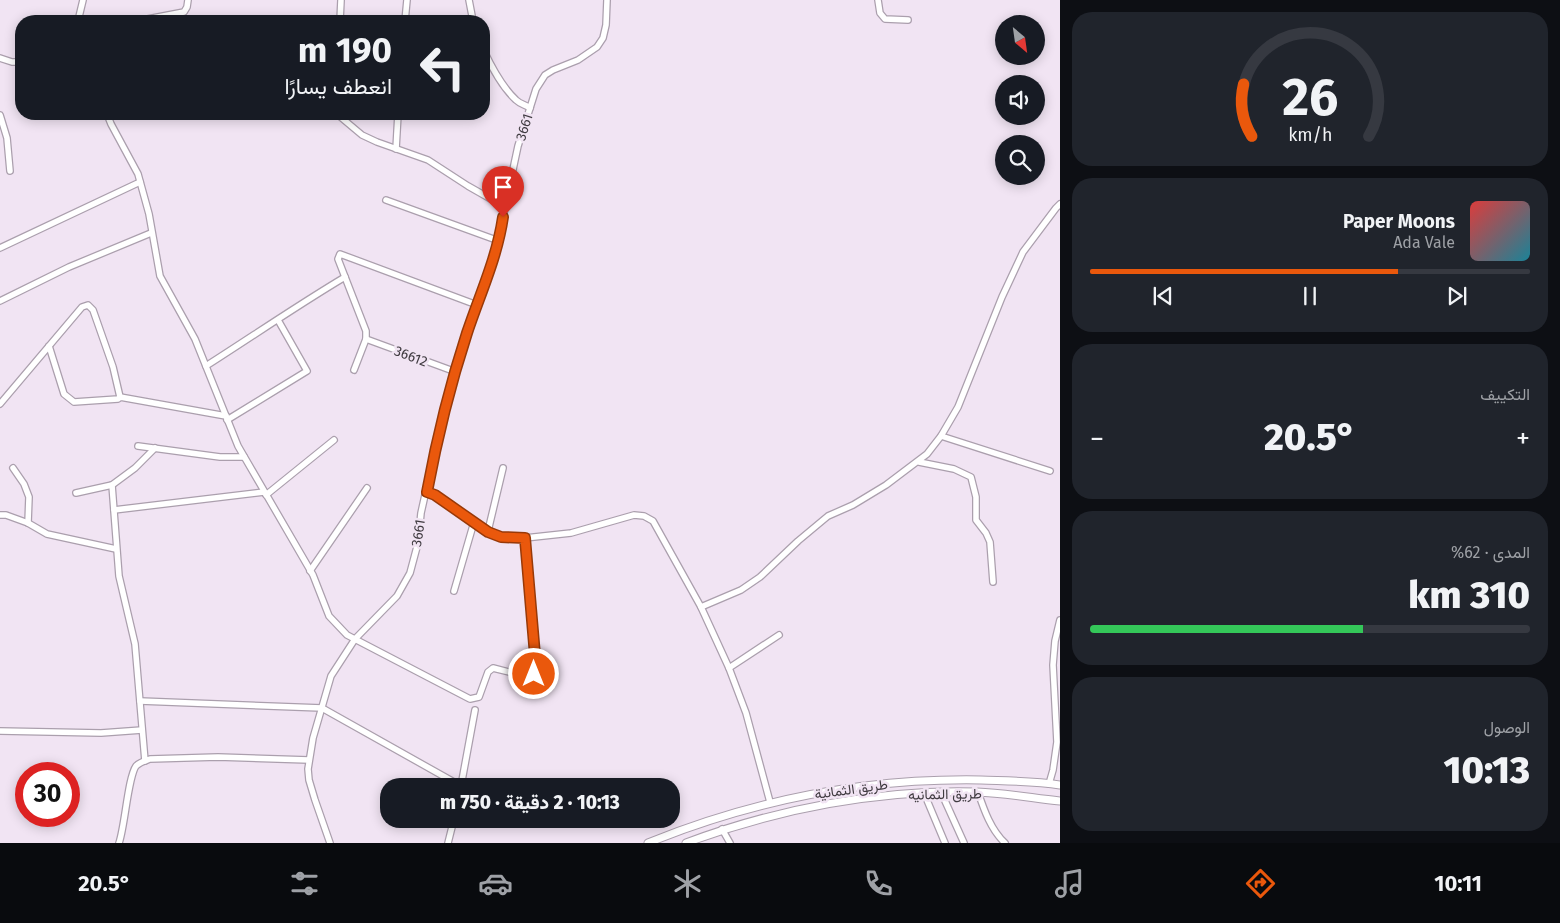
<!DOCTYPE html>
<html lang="ar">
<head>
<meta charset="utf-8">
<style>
	body { margin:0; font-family:"Fira Sans",Vazirmatn,sans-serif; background:#20242c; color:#f1f3f6; direction:rtl; height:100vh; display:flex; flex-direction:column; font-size:19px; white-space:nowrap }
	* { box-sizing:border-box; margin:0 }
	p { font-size:16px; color:#9ea1a6 }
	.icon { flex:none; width:28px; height:28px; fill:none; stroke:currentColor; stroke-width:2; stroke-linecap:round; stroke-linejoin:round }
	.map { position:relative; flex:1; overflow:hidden; direction:ltr }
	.drawer { display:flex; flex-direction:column; gap:12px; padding:12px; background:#0d0f14; width:500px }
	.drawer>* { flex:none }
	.guide { position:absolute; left:15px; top:15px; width:475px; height:105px; border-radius:20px; box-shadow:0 2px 12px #0003; direction:rtl; background:#171b24; color:#f1f3f6; overflow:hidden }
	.needle { width:32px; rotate:151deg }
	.controls { position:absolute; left:995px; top:15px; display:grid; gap:10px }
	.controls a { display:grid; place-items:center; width:50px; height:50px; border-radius:50%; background:#171b24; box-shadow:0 2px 12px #0003; font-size:25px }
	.speed { position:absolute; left:15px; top:762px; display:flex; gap:10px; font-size:25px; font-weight:700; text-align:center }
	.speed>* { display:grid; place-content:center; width:65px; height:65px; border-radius:50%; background:#171b24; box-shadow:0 2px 12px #0003; line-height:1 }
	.speed .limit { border:8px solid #d22; background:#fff; color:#111 }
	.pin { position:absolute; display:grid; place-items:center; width:42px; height:42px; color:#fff; margin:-51px -21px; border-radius:50% 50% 50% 0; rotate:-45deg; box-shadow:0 0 5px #0007 }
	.pin .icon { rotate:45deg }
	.me { position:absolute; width:55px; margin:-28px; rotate:0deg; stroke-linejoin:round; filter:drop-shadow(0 0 4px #0008) }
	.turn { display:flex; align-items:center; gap:18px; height:105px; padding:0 15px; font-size:22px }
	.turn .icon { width:65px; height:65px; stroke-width:2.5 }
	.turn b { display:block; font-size:35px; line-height:42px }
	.big { font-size:38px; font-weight:800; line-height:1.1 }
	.drawer .card { flex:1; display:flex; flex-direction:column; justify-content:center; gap:8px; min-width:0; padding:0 18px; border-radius:20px; background:#20242c }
	.drawer .dial { align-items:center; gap:0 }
	.dial svg { height:130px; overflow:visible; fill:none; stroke:#363941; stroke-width:7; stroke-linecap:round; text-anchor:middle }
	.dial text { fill:#f1f3f6; stroke:none }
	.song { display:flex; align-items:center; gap:15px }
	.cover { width:60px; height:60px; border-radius:8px; background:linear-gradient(135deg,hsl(0 70% 55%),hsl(190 70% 35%)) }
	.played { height:5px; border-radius:2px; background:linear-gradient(90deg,#ea580c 70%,#363941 70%) }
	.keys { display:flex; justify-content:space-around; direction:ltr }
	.heat { display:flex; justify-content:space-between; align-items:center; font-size:28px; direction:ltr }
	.charge { height:8px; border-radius:4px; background:linear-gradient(90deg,#34c759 62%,#363941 0) }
	.trip { position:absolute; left:380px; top:778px; width:300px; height:50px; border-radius:20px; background:#171b24; box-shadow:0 2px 12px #0003; font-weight:800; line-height:50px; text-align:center; direction:rtl }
	.tabs { display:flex; height:80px; justify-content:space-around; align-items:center; background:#090b0e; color:#9ea1a6 }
	.tabs .icon { width:35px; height:35px }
	.tabs .selected { color:#ea580c }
	.tabs b { font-size:22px; color:#f1f3f6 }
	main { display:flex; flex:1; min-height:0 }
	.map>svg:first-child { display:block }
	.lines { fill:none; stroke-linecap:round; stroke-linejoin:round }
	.minor-casing { stroke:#ab9fad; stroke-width:8 }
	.tertiary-casing { stroke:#ab9fad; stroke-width:9 }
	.minor { stroke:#fff; stroke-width:5.5 }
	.tertiary { stroke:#fff; stroke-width:7 }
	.route-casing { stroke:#983908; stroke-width:12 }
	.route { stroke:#ea580c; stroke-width:9 }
	.labels { text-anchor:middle; stroke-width:5; stroke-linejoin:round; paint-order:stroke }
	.street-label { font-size:14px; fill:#403b41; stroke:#f1e4f3 }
</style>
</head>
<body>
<main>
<section class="drawer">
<div class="card dial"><svg viewBox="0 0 100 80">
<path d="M14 69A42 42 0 1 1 86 69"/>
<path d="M14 69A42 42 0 0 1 9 37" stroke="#ea580c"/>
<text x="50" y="56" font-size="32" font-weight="700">26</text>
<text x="50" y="72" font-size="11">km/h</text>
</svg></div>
<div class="card">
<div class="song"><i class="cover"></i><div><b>Paper Moons</b><p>Ada Vale</p></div></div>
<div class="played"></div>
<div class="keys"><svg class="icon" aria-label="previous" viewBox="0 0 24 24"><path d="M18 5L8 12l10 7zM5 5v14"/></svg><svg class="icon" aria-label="pause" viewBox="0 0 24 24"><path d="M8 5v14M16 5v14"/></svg><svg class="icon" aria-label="next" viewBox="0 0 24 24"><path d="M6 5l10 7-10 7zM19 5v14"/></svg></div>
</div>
<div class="card"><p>التكييف</p>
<div class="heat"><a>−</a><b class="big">20.5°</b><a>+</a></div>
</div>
<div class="card"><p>المدى · 62%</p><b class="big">310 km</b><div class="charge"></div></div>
<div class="card"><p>الوصول</p><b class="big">10:13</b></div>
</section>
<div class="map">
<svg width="1060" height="843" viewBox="0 0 1060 843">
	<rect width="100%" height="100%" fill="#f1e4f3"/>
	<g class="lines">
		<g class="minor-casing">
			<g id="minor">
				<polyline points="469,0 473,21"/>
				<polyline points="878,0 880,13 885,19 908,20"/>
				<polyline points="78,21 83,0"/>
				<polyline points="137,21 184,12 187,7 188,0"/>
				<polyline points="340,21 341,0"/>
				<polyline points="405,21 407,0"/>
				<path d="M484,51C492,68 502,87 516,100C520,104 526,105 530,108"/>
				<polyline points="0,58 12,62 21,62"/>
				<polyline points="107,114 111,124 138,174 149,214 160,276 195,339 238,446 313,575 329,616 347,635 470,699 479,697 488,672 493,668 529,677 532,676 536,667 525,538"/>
				<polyline points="337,114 362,135 377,142 428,160 468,186 505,207"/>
				<polyline points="0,115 7,138 10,171"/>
				<polyline points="396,149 398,114"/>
				<polyline points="386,200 499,241"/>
				<polyline points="0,248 140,182"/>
				<polyline points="0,301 69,267 151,233"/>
				<polyline points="366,339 456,372"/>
				<polyline points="49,346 64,394 74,402 118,399 120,397 226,416"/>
				<path d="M206,366C253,336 298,305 345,277"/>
				<polyline points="354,370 366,339 366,331 338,259 340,254 477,305"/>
				<polyline points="0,404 82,307 88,305 93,310 113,367 120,397"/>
				<polyline points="227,420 307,371 278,320"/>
				<polyline points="941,436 1050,471"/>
				<polyline points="138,446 220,457 244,457"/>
				<polyline points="919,462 954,469 971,477 976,497 976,520 986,533 990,542 993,582"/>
				<polyline points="13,468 24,484 29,497 28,523"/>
				<polyline points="112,485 119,576 135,644 145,761"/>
				<polyline points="427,492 435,495 483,529 501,537 525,538 571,533 634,515 644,516 653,521 701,607 729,668 746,713 770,802"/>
				<polyline points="76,493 112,485 135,468 155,448"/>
				<polyline points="266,495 334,440"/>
				<polyline points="114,510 264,492"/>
				<polyline points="0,515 6,515 28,523 47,534 116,549"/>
				<polyline points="488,531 503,468"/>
				<polyline points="310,571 367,488"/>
				<polyline points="454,591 474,522"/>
				<polyline points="701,607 741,590 760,577 798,541 828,516 853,505 886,485 927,454 941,436 958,407 1002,297 1023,252 1056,208 1060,204"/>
				<polyline points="729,668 779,635"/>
				<polyline points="140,701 322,708 461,786"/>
				<polyline points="0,731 101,733 142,730"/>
				<polyline points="1049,784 1053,770 1057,742 1053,665 1055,641 1060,620"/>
				<polyline points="461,786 475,710"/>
				<polyline points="941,792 964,843"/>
				<path d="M978,792C984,810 991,830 1005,843"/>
				<polyline points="924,793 945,843"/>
				<polyline points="722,829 730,843"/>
				<path d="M119,843C125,826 128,777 136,766C140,762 144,761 150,759L218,757L309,760"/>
				<polyline points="330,843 315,800 309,780 308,769 313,738 331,676 355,639 397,596 410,573 418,543 421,513 444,410 467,333 499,241 505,207 518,146 536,89 545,75 553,70 578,60 597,47 603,38 606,25 607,0"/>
				<polyline points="448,843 454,819"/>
			</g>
		</g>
		<g class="tertiary-casing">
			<g id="tertiary">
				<path d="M648,843C754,800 866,778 981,780C1007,781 1034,781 1060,785"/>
				<path d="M686,843C776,809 880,789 977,792C1005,793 1032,798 1060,801"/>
			</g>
		</g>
		<use href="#minor" class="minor"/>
		<use href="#tertiary" class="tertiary"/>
	</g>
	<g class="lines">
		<g class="route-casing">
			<path id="route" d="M503,217C497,258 480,294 467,333C450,385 437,438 427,492L435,495L488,532L501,537L525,538L536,667L534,674"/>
		</g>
		<use href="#route" class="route"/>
	</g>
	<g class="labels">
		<g class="street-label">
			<text transform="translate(524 127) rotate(-73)" y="5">3661</text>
			<text transform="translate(411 356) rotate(21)" y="5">36612</text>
			<text transform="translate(418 533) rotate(-81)" y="5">3661</text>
			<text transform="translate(851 789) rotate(-8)" y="5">طريق الثمانية</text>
			<text transform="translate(945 794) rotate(-1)" y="5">طريق الثمانيه</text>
		</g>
	</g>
</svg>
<div class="controls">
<a><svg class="needle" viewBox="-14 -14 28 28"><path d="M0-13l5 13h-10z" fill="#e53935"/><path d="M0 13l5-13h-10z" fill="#9ea1a6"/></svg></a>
<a><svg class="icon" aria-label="sound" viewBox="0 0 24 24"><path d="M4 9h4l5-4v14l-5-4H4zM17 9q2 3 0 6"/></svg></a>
<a><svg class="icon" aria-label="search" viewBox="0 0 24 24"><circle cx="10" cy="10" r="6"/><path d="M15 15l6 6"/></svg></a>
</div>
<div class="speed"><div class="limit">30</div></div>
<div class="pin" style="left:503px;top:217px;background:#d93025"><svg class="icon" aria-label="arrive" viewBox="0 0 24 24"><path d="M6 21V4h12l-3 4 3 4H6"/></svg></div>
<svg class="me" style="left:534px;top:674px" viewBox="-20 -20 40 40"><circle r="17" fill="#ea580c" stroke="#fff" stroke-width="3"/><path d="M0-11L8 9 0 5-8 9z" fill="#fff"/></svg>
<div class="trip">10:13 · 2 دقيقة · 750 m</div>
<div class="guide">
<div class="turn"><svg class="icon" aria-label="left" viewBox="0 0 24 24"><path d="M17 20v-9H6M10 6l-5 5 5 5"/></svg><div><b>190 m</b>انعطف يسارًا</div></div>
</div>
</div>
</main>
<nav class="tabs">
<b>10:11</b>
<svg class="icon selected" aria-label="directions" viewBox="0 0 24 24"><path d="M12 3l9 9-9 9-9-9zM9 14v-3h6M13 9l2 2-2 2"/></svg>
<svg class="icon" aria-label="music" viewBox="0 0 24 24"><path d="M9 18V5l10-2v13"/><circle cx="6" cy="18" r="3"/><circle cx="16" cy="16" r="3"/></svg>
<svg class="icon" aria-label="phone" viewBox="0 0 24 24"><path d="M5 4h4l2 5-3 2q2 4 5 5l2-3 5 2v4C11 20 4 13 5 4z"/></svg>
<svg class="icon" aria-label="climate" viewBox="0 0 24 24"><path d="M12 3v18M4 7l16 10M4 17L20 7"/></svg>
<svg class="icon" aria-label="car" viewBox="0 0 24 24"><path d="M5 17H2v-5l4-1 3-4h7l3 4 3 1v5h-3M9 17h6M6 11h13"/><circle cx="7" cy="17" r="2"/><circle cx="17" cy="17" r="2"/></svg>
<svg class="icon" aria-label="filters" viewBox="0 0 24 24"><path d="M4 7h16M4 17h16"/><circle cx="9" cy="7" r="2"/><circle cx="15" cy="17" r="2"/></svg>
<b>20.5°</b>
</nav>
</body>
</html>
